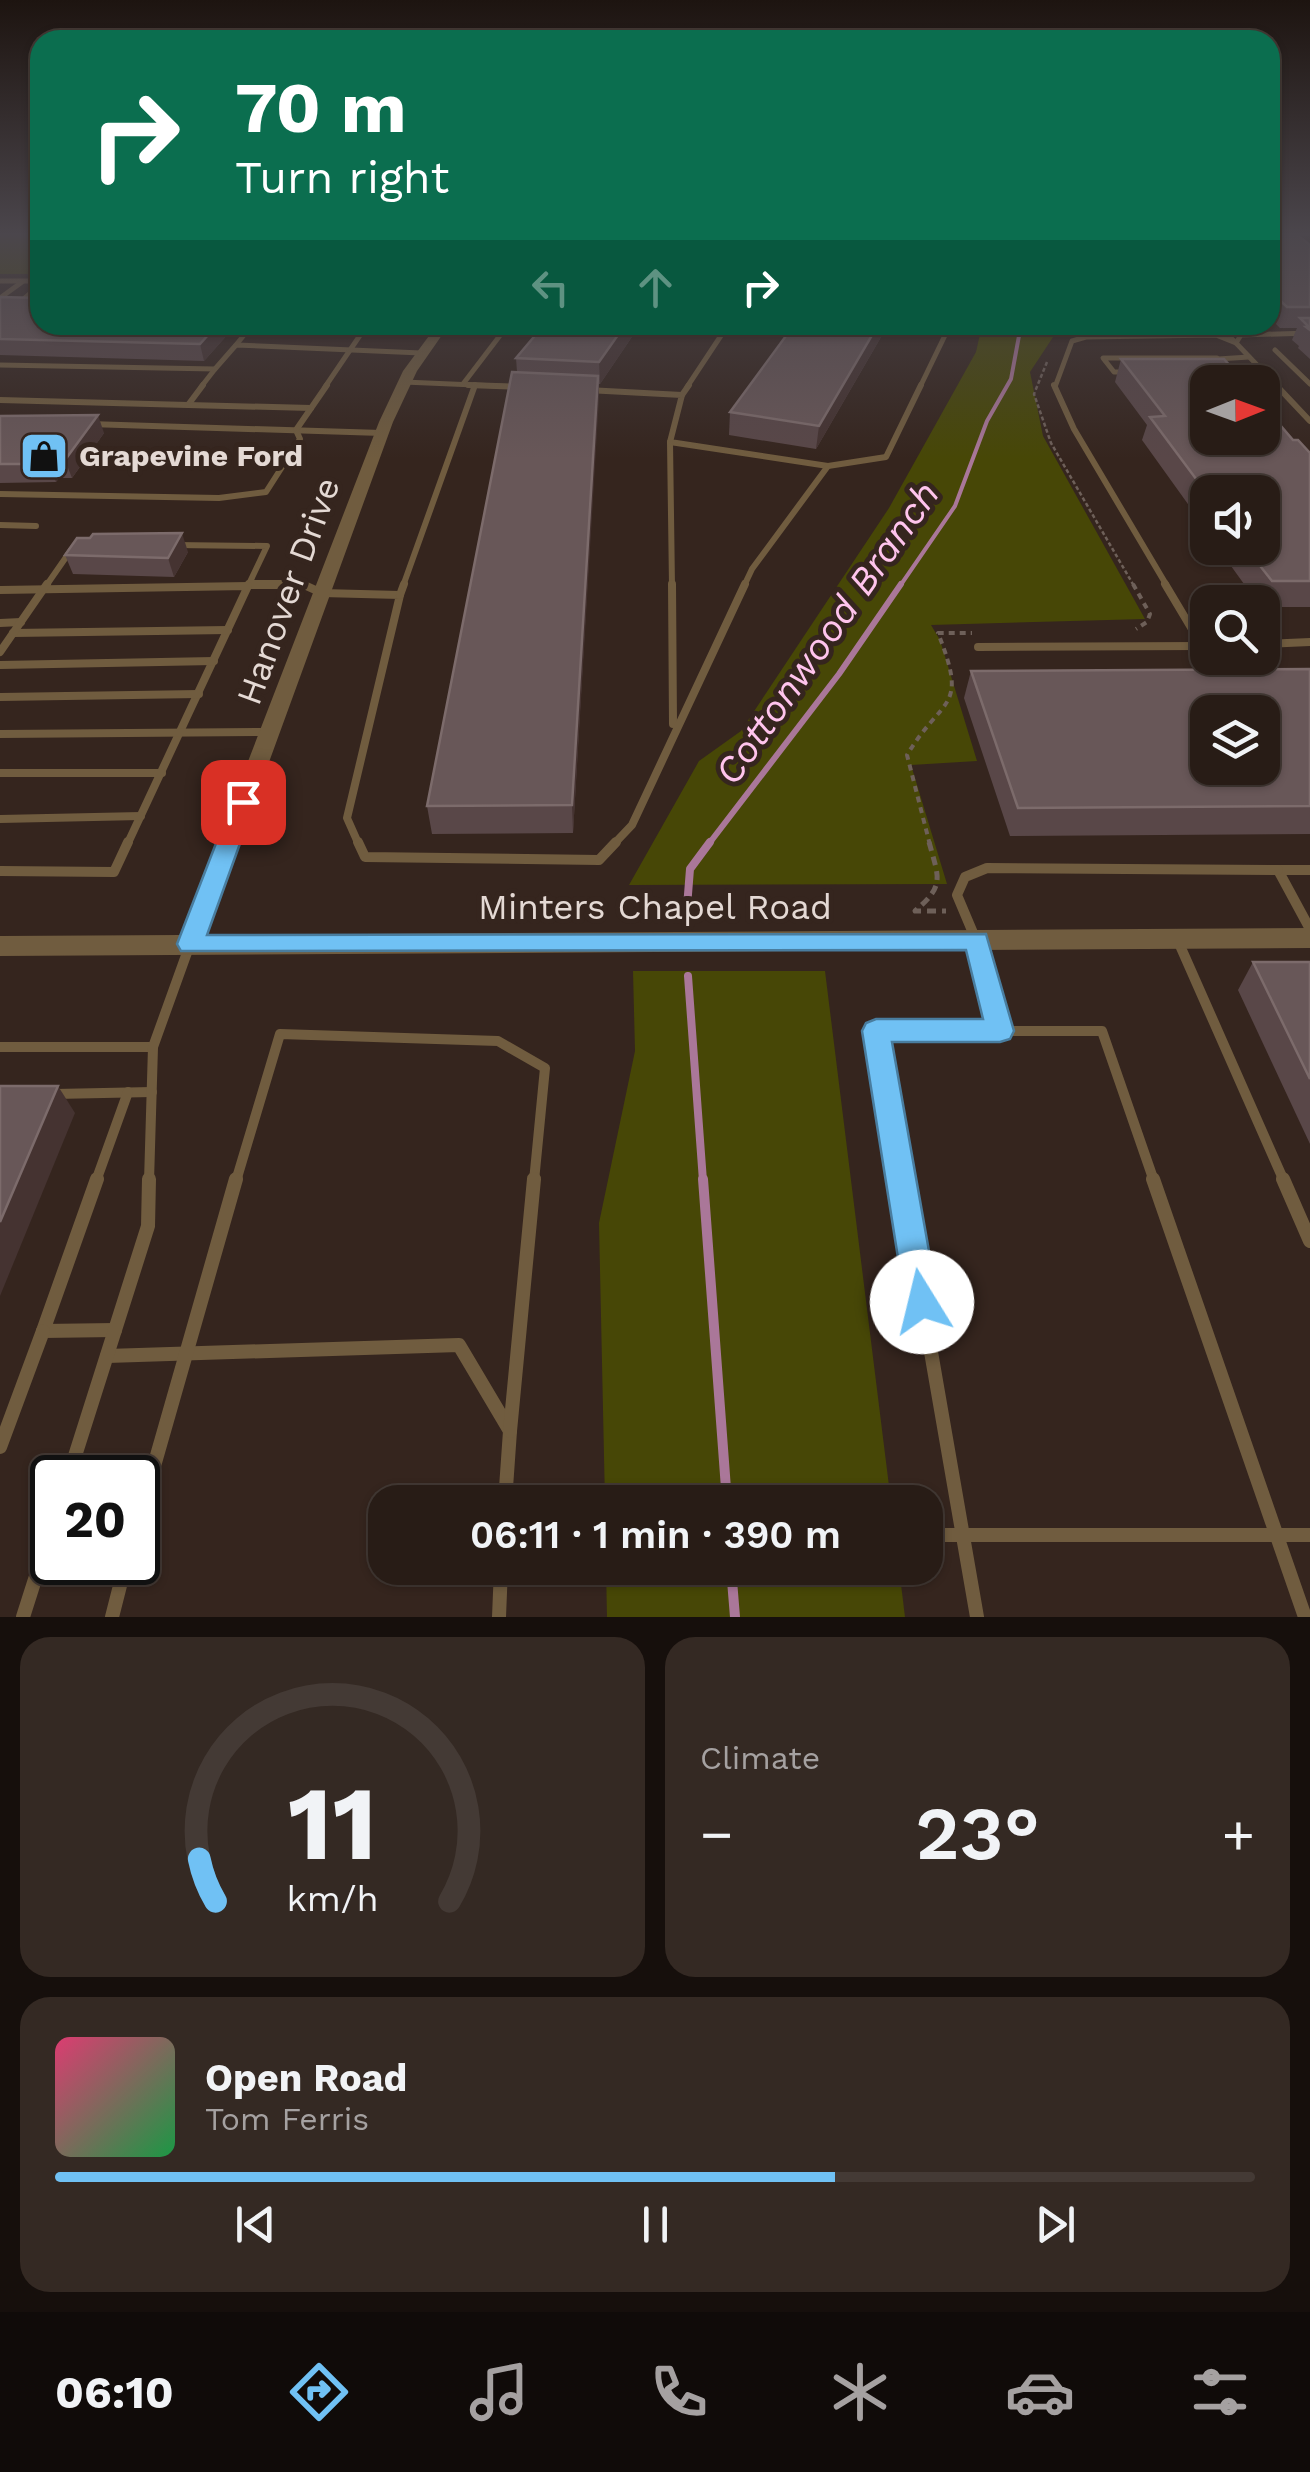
<!DOCTYPE html>
<html lang="en">
<head>
<meta charset="utf-8">
<style>
	body { margin:0; font-family:"Work Sans",sans-serif; background:#342923; color:#f1f3f6; height:100vh; display:flex; flex-direction:column; font-size:38px; white-space:nowrap }
	* { box-sizing:border-box; margin:0 }
	p { font-size:32px; color:#a5a1a1 }
	.icon { flex:none; width:55px; height:55px; fill:none; stroke:currentColor; stroke-width:2; stroke-linecap:round; stroke-linejoin:round }
	.map { position:relative; height:1617px; overflow:hidden }
	.side { display:flex; flex-direction:column; gap:20px; padding:20px; background:#160f0c; flex:1 }
	.side>* { flex:none }
	.banner { position:absolute; left:30px; top:30px; width:1250px; height:305px; border-radius:30px; box-shadow:0 2px 8px #0004,0 0 0 2px #443a35; background:#0b6e4f; color:#fff; overflow:hidden }
	.needle { width:65px; rotate:89deg }
	.fabs { position:absolute; left:1190px; top:365px; display:grid; gap:20px }
	.fabs a { display:grid; place-items:center; width:90px; height:90px; border-radius:20px; background:#281c16; box-shadow:0 2px 8px #0004,0 0 0 2px #443a35; font-size:50px }
	.speed { position:absolute; left:30px; top:1455px; display:flex; gap:20px; font-size:50px; font-weight:700; text-align:center }
	.speed>* { display:grid; place-content:center; width:130px; height:130px; border-radius:50%; background:#281c16; box-shadow:0 2px 8px #0004,0 0 0 2px #443a35; line-height:1 }
	.speed .limit { border:5px solid #111; border-radius:15px; background:#fff; color:#111 }
	.pin { position:absolute; display:grid; place-items:center; width:85px; height:85px; color:#fff; margin:-42px; border-radius:20px; box-shadow:0 5px 15px #0006 }
	.me { position:absolute; width:110px; margin:-55px; rotate:351deg; stroke-linejoin:round; filter:drop-shadow(0 0 8px #0008) }
	.turn { display:flex; align-items:center; gap:35px; height:210px; padding:0 40px; font-size:45px }
	.turn .icon { width:130px; height:130px; stroke-width:2.5 }
	.turn b { display:block; font-size:70px; line-height:85px }
	.lanes { display:flex; align-items:center; height:95px; padding:0 40px; background:#0003; justify-content:center; gap:50px; direction:ltr }
	.lanes .off { opacity:.35 }
	.big { font-size:75px; font-weight:600; line-height:1.1 }
	.side .tile { flex:1; display:flex; flex-direction:column; justify-content:center; gap:15px; min-width:0; padding:0 35px; border-radius:30px; background:#342923 }
	.side .dial { align-items:center; gap:0 }
	.dial svg { height:260px; overflow:visible; fill:none; stroke:#443a35; stroke-width:7; stroke-linecap:round; text-anchor:middle }
	.dial text { fill:#f1f3f6; stroke:none }
	.song { display:flex; align-items:center; gap:30px }
	.cover { width:120px; height:120px; border-radius:15px; background:linear-gradient(135deg,hsl(340 70% 55%),hsl(140 70% 35%)) }
	.played { height:10px; border-radius:5px; background:linear-gradient(90deg,#70c1f4 65%,#443a35 65%) }
	.keys { display:flex; justify-content:space-around; direction:ltr }
	.heat { display:flex; justify-content:space-between; align-items:center; font-size:55px; direction:ltr }
	.side .tiles { flex:1; display:grid; gap:20px; grid-template-columns:1fr 1fr }
	.tile:last-child { grid-column:span 2 }
	.trip { position:absolute; left:368px; top:1485px; width:575px; height:100px; border-radius:30px; background:#281c16; box-shadow:0 2px 8px #0004,0 0 0 2px #443a35; font-weight:600; line-height:100px; text-align:center }
	.menu { display:flex; height:160px; justify-content:space-around; align-items:center; background:#100b09; color:#a5a1a1 }
	.menu .icon { width:70px; height:70px }
	.menu .selected { color:#70c1f4 }
	.menu b { font-size:45px; color:#f1f3f6 }
	.map>svg:first-child { display:block }
	.green { fill:#474706 }
	.lines { fill:none; stroke-linecap:round; stroke-linejoin:round }
	.stream-far3 { stroke:#a79; stroke-width:4 }
	.stream-far2 { stroke:#a79; stroke-width:6 }
	.stream-far1 { stroke:#a79; stroke-width:8 }
	.stream { stroke:#a79; stroke-width:10 }
	.path-far2 { stroke:#6e6059; stroke-width:2.5; stroke-dasharray:4 2.5; stroke-linecap:butt }
	.path-far1 { stroke:#6e6059; stroke-width:4; stroke-dasharray:6 5; stroke-linecap:butt }
	.path { stroke:#6e6059; stroke-width:5; stroke-dasharray:9 6; stroke-linecap:butt }
	.service-far4 { stroke:#705c3f; stroke-width:5 }
	.service-far3 { stroke:#705c3f; stroke-width:6 }
	.service-far2 { stroke:#705c3f; stroke-width:8 }
	.service-far1 { stroke:#705c3f; stroke-width:10 }
	.service { stroke:#705c3f; stroke-width:14 }
	.tertiary { fill:#705c3f; fill-rule:evenodd }
	.wall { fill:#594748 }
	.shaded-wall { fill:#453331 }
	.building { fill:#685758; stroke:#7c6b6b; stroke-width:2.5; fill-rule:evenodd }
	.route { fill:#70c1f4; stroke:#497d9f; stroke-width:2.5 }
	.labels { text-anchor:middle; stroke-width:10; stroke-linejoin:round; paint-order:stroke }
	.far-poi-label { font-size:30px; font-weight:bold; fill:#e4d9d4; stroke:#35251e; text-anchor:start }
	.street-label { font-size:35px; fill:#e4d9d4; stroke:#35251e }
	.water-label { font-size:38px; font-style:italic; fill:#ffc4ed; stroke:#35251e }
</style>
</head>
<body>
<div class="map">
<svg width="1310" height="1617" viewBox="0 0 1310 1617">
	<rect width="100%" height="100%" fill="#35251e"/>
	<g class="green">
		<rect x="0" y="233" width="40" height="41"/>
		<polygon points="982,325 1061,325 1030,372 1043,436 1145,619 931,625 940,640 977,761 911,765 947,884 629,885 699,761 741,731 889,508 976,352"/>
		<polygon points="633,971 825,971 891,1502 605,1502 599,1223 635,1051"/>
		<polygon points="606,1568 899,1568 905,1617 607,1617"/>
	</g>
	<g class="lines">
		<polyline class="stream-far3" points="900,586 955,506 987,421 1011,379 1021,325"/>
		<polyline class="stream-far2" points="708,845 839,674 901,584"/>
		<g class="stream-far1">
			<polyline points="687,907 690,869 710,842"/>
			<polyline points="688,976 703,1181"/>
		</g>
		<g class="stream">
			<polyline points="703,1179 727,1502"/>
			<polyline points="731,1568 735,1617"/>
		</g>
		<polyline class="path-far2" points="1047,362 1034,394 1051,443 1134,586"/>
		<g class="path-far1">
			<polyline points="1133,584 1150,614 1147,622 1136,629"/>
			<path d="M930,845L907,755C943,695 969,711 938,633H972"/>
		</g>
		<path class="path" d="M929,842C939,879 945,885 915,911H946"/>
		<g class="service-far4">
			<polyline points="0,281 40,281"/>
			<polyline points="0,298 22,282"/>
			<polyline points="18,304 40,285"/>
			<polyline points="1218,325 1234,341"/>
			<polyline points="236,345 252,325"/>
			<polyline points="1275,350 1310,384"/>
			<polyline points="1218,359 1249,357"/>
			<polyline points="0,365 215,369 236,345 421,353"/>
			<polyline points="1128,372 1114,372 1103,358 1217,358"/>
			<polyline points="404,382 521,387"/>
			<polyline points="463,384 508,325"/>
			<polyline points="201,387 215,369"/>
			<polyline points="325,387 367,325"/>
			<polyline points="687,387 728,325"/>
			<polyline points="920,387 950,325"/>
			<polyline points="1055,387 1072,341 1086,337 1216,335 1236,343"/>
			<polyline points="1278,387 1236,343 1241,335 1310,333"/>
		</g>
		<g class="service-far3">
			<polyline points="468,385 521,387"/>
			<polyline points="1054,385 1074,429 1167,586"/>
			<polyline points="1276,385 1310,421"/>
			<polyline points="587,390 682,395 670,442 828,466"/>
			<polyline points="682,395 689,385"/>
			<polyline points="0,400 188,405 203,385"/>
			<polyline points="188,405 311,408"/>
			<polyline points="89,424 382,433"/>
			<polyline points="670,442 672,586"/>
			<polyline points="0,494 219,498 266,492 300,439 296,430 327,385"/>
			<polyline points="0,525 36,526"/>
			<polyline points="174,545 267,546 248,586 307,586"/>
			<polyline points="46,586 71,550"/>
			<polyline points="230,586 248,586"/>
			<polyline points="403,586 475,385"/>
			<polyline points="744,586 752,569 828,466 886,457 921,385"/>
		</g>
		<g class="service-far2">
			<polyline points="249,584 302,584 322,593 400,595 347,818 359,845"/>
			<polyline points="672,584 673,724"/>
			<polyline points="1165,584 1202,646 1208,646"/>
			<polyline points="0,590 248,586 127,845"/>
			<polyline points="400,595 404,584"/>
			<polyline points="0,623 21,622"/>
			<polyline points="13,633 228,630"/>
			<polyline points="1262,644 1310,642"/>
			<polyline points="978,647 1202,646"/>
			<polyline points="0,652 47,584"/>
			<polyline points="0,665 214,661"/>
			<polyline points="0,697 199,694"/>
			<polyline points="0,734 267,732"/>
			<polyline points="0,773 162,773"/>
			<polyline points="0,819 141,816"/>
			<polyline points="613,845 632,825 745,584"/>
		</g>
		<g class="service-far1">
			<polyline points="358,842 365,857 599,860 616,842"/>
			<polyline points="1310,870 1278,870 1310,929"/>
			<polyline points="0,871 114,872 128,842"/>
			<polyline points="1178,941 1284,1181"/>
			<polyline points="1000,1031 976,940 957,895 965,877 987,868 1278,870"/>
			<polyline points="0,1047 153,1047"/>
			<polyline points="55,1094 152,1092"/>
			<polyline points="96,1181 128,1092"/>
			<polyline points="149,1181 153,1047 189,947"/>
			<polyline points="236,1181 280,1034 498,1041 545,1068 534,1181"/>
			<polyline points="902,1181 876,1031 1102,1031 1154,1181"/>
		</g>
		<g class="service">
			<polyline points="97,1179 43,1331 115,1330"/>
			<polyline points="901,1179 977,1617"/>
			<polyline points="1153,1179 1305,1617"/>
			<polyline points="1283,1179 1310,1241"/>
			<polyline points="107,1356 459,1345 510,1431 505,1502"/>
			<polyline points="510,1431 534,1179"/>
			<polyline points="0,1447 43,1331"/>
			<polyline points="68,1478 148,1226 149,1179"/>
			<polyline points="138,1522 236,1179"/>
			<polyline points="925,1535 1310,1535"/>
			<polyline points="23,1617 52,1526"/>
			<polyline points="112,1617 126,1562"/>
			<polyline points="499,1617 501,1568"/>
		</g>
		<polygon class="tertiary" points="437,325 449,325 417,371 393,422 206,935 1310,928 1310,948 0,956 0,936 181,935 379,422 403,371"/>
	</g>
	<g class="wall">
		<polygon points="1270,233 1310,245 1310,359 1298,348 1299,346 1292,340 1297,328 1280,328 1270,318"/>
		<polygon points="0,297 236,325 204,361 0,355"/>
		<polygon points="640,325 600,384 599,384 573,833 432,834 427,806 517,372 516,358"/>
		<polygon points="794,325 888,325 816,449 729,435 730,412"/>
		<polygon points="1121,359 1293,440 1310,453 1310,607 1262,607 1262,602 1257,602 1218,548 1262,548 1208,492 1208,532 1142,440 1147,425 1115,382"/>
		<polygon points="0,416 104,433 72,478 59,478 56,482 0,483"/>
		<polygon points="188,552 174,577 73,574 65,555"/>
		<polygon points="1310,669 1310,834 1010,836 964,698 971,671"/>
		<polygon points="1253,962 1310,962 1310,1144 1238,990"/>
	</g>
	<g class="shaded-wall">
		<polygon points="217,325 236,325 204,361 200,344"/>
		<polygon points="625,325 640,325 600,384 599,362"/>
		<polygon points="878,325 888,325 816,449 819,426"/>
		<polygon points="598,376 599,398 573,833 572,805"/>
		<polygon points="98,415 104,433 72,478 65,460"/>
		<polygon points="52,460 59,478 56,482 49,464"/>
		<polygon points="182,533 188,552 174,577 168,558"/>
		<polygon points="58,1086 75,1113 0,1296 0,1222"/>
	</g>
	<g class="building">
		<polygon points="1270,233 1295,233 1310,245 1310,307 1287,307 1270,291"/>
		<polygon points="0,297 40,298 40,325 217,325 200,344 0,339"/>
		<polygon points="1300,318 1310,318 1310,330 1306,327 1309,327"/>
		<polygon points="544,325 625,325 599,362 516,358"/>
		<polygon points="794,325 878,325 819,426 730,412"/>
		<polygon points="1121,359 1224,359 1244,382 1208,382 1208,438 1262,438 1262,404 1293,440 1298,440 1310,453 1310,581 1272,581 1246,548 1262,548 1262,492 1208,492 1208,495 1150,417 1165,416"/>
		<polygon points="512,372 598,376 572,805 427,806"/>
		<polygon points="98,415 65,460 52,460 49,464 0,464 0,416"/>
		<polygon points="182,533 168,558 65,555 77,538 90,538 93,534"/>
		<path d="M1310,669V806L1018,808L971,671ZM1208,712H1262V768H1208Z"/>
		<polygon points="1253,962 1310,962 1310,1079"/>
		<polygon points="0,1086 58,1086 0,1222"/>
	</g>
	<linearGradient id="sky" x2="0" y2="1"><stop stop-color="#1d1410"/><stop offset="0.51" stop-color="#4b464c"/><stop offset="1" stop-color="#4b464c" stop-opacity="0"/></linearGradient>
	<rect width="1310" height="459" fill="url(#sky)"/>
	<polygon class="route" points="243,795 255,802 207,935 986,934 1014,1031 1010,1039 1000,1042 892,1042 938,1302 933,1314 922,1319 910,1314 905,1302 862,1031 866,1023 876,1019 983,1019 966,950 181,951 177,944 232,802"/>
	<defs>
		<g id="shop-square" transform="scale(2.5)"><rect x="-9" y="-9" width="18" height="18" rx="4" fill="#70c1f4" stroke="#35251e"/><path d="M-5-2.5h2.3a2.7 3.5 0 0 1 5.4 0H5L5.5 6h-11ZM-1.5-2.5h3a1.5 2.3 0 0 0-3 0Z" fill="#111"/></g>
	</defs>
	<g fill-rule="evenodd">
		<use href="#shop-square" x="44" y="456"/>
	</g>
	<g class="labels">
		<g class="far-poi-label">
			<text x="79" y="466">Grapevine Ford</text>
		</g>
		<g class="street-label">
			<text transform="translate(288 591) rotate(-70)" y="12">Hanover Drive</text>
			<text x="655" y="919">Minters Chapel Road</text>
		</g>
		<g class="water-label">
			<text transform="translate(827 633) rotate(-55)" y="13">Cottonwood Branch</text>
		</g>
	</g>
</svg>
<div class="fabs">
<a><svg class="needle" viewBox="-14 -14 28 28"><path d="M0-13l5 13h-10z" fill="#e53935"/><path d="M0 13l5-13h-10z" fill="#a5a1a1"/></svg></a>
<a><svg class="icon" aria-label="sound" viewBox="0 0 24 24"><path d="M4 9h4l5-4v14l-5-4H4zM17 9q2 3 0 6"/></svg></a>
<a><svg class="icon" aria-label="search" viewBox="0 0 24 24"><circle cx="10" cy="10" r="6"/><path d="M15 15l6 6"/></svg></a>
<a><svg class="icon" aria-label="layers" viewBox="0 0 24 24"><path d="M12 4l9 5-9 5-9-5zM3 14l9 5 9-5"/></svg></a>
</div>
<div class="speed"><div class="limit">20</div></div>
<div class="pin" style="left:243px;top:802px;background:#d93025"><svg class="icon" aria-label="arrive" viewBox="0 0 24 24"><path d="M6 21V4h12l-3 4 3 4H6"/></svg></div>
<svg class="me" style="left:922px;top:1302px" viewBox="-20 -20 40 40"><circle r="19" fill="#fff"/><path d="M0-13L10 11 0 6-10 11z" fill="#70c1f4"/></svg>
<div class="trip">06:11 · 1 min · 390 m</div>
<div class="banner">
<div class="turn"><svg class="icon" aria-label="right" viewBox="0 0 24 24"><path d="M7 20v-9h11M14 6l5 5-5 5"/></svg><div><b>70 m</b>Turn right</div></div>
<div class="lanes"><svg class="icon off" aria-label="left" viewBox="0 0 24 24"><path d="M17 20v-9H6M10 6l-5 5 5 5"/></svg><svg class="icon off" aria-label="ahead" viewBox="0 0 24 24"><path d="M12 20V5M6 11l6-6 6 6"/></svg><svg class="icon" aria-label="right" viewBox="0 0 24 24"><path d="M7 20v-9h11M14 6l5 5-5 5"/></svg></div>
</div>
</div>
<section class="side">
<div class="tiles">
<div class="tile dial"><svg viewBox="0 0 100 80">
<path d="M14 69A42 42 0 1 1 86 69"/>
<path d="M14 69A42 42 0 0 1 9 56" stroke="#70c1f4"/>
<text x="50" y="56" font-size="32" font-weight="700">11</text>
<text x="50" y="72" font-size="11">km/h</text>
</svg></div>
<div class="tile"><p>Climate</p>
<div class="heat"><a>−</a><b class="big">23°</b><a>+</a></div>
</div>
<div class="tile">
<div class="song"><i class="cover"></i><div><b>Open Road</b><p>Tom Ferris</p></div></div>
<div class="played"></div>
<div class="keys"><svg class="icon" aria-label="previous" viewBox="0 0 24 24"><path d="M18 5L8 12l10 7zM5 5v14"/></svg><svg class="icon" aria-label="pause" viewBox="0 0 24 24"><path d="M8 5v14M16 5v14"/></svg><svg class="icon" aria-label="next" viewBox="0 0 24 24"><path d="M6 5l10 7-10 7zM19 5v14"/></svg></div>
</div>
</div>
</section>
<nav class="menu">
<b>06:10</b>
<svg class="icon selected" aria-label="directions" viewBox="0 0 24 24"><path d="M12 3l9 9-9 9-9-9zM9 14v-3h6M13 9l2 2-2 2"/></svg>
<svg class="icon" aria-label="music" viewBox="0 0 24 24"><path d="M9 18V5l10-2v13"/><circle cx="6" cy="18" r="3"/><circle cx="16" cy="16" r="3"/></svg>
<svg class="icon" aria-label="phone" viewBox="0 0 24 24"><path d="M5 4h4l2 5-3 2q2 4 5 5l2-3 5 2v4C11 20 4 13 5 4z"/></svg>
<svg class="icon" aria-label="climate" viewBox="0 0 24 24"><path d="M12 3v18M4 7l16 10M4 17L20 7"/></svg>
<svg class="icon" aria-label="car" viewBox="0 0 24 24"><path d="M5 17H2v-5l4-1 3-4h7l3 4 3 1v5h-3M9 17h6M6 11h13"/><circle cx="7" cy="17" r="2"/><circle cx="17" cy="17" r="2"/></svg>
<svg class="icon" aria-label="filters" viewBox="0 0 24 24"><path d="M4 7h16M4 17h16"/><circle cx="9" cy="7" r="2"/><circle cx="15" cy="17" r="2"/></svg>
</nav>
</body>
</html>
